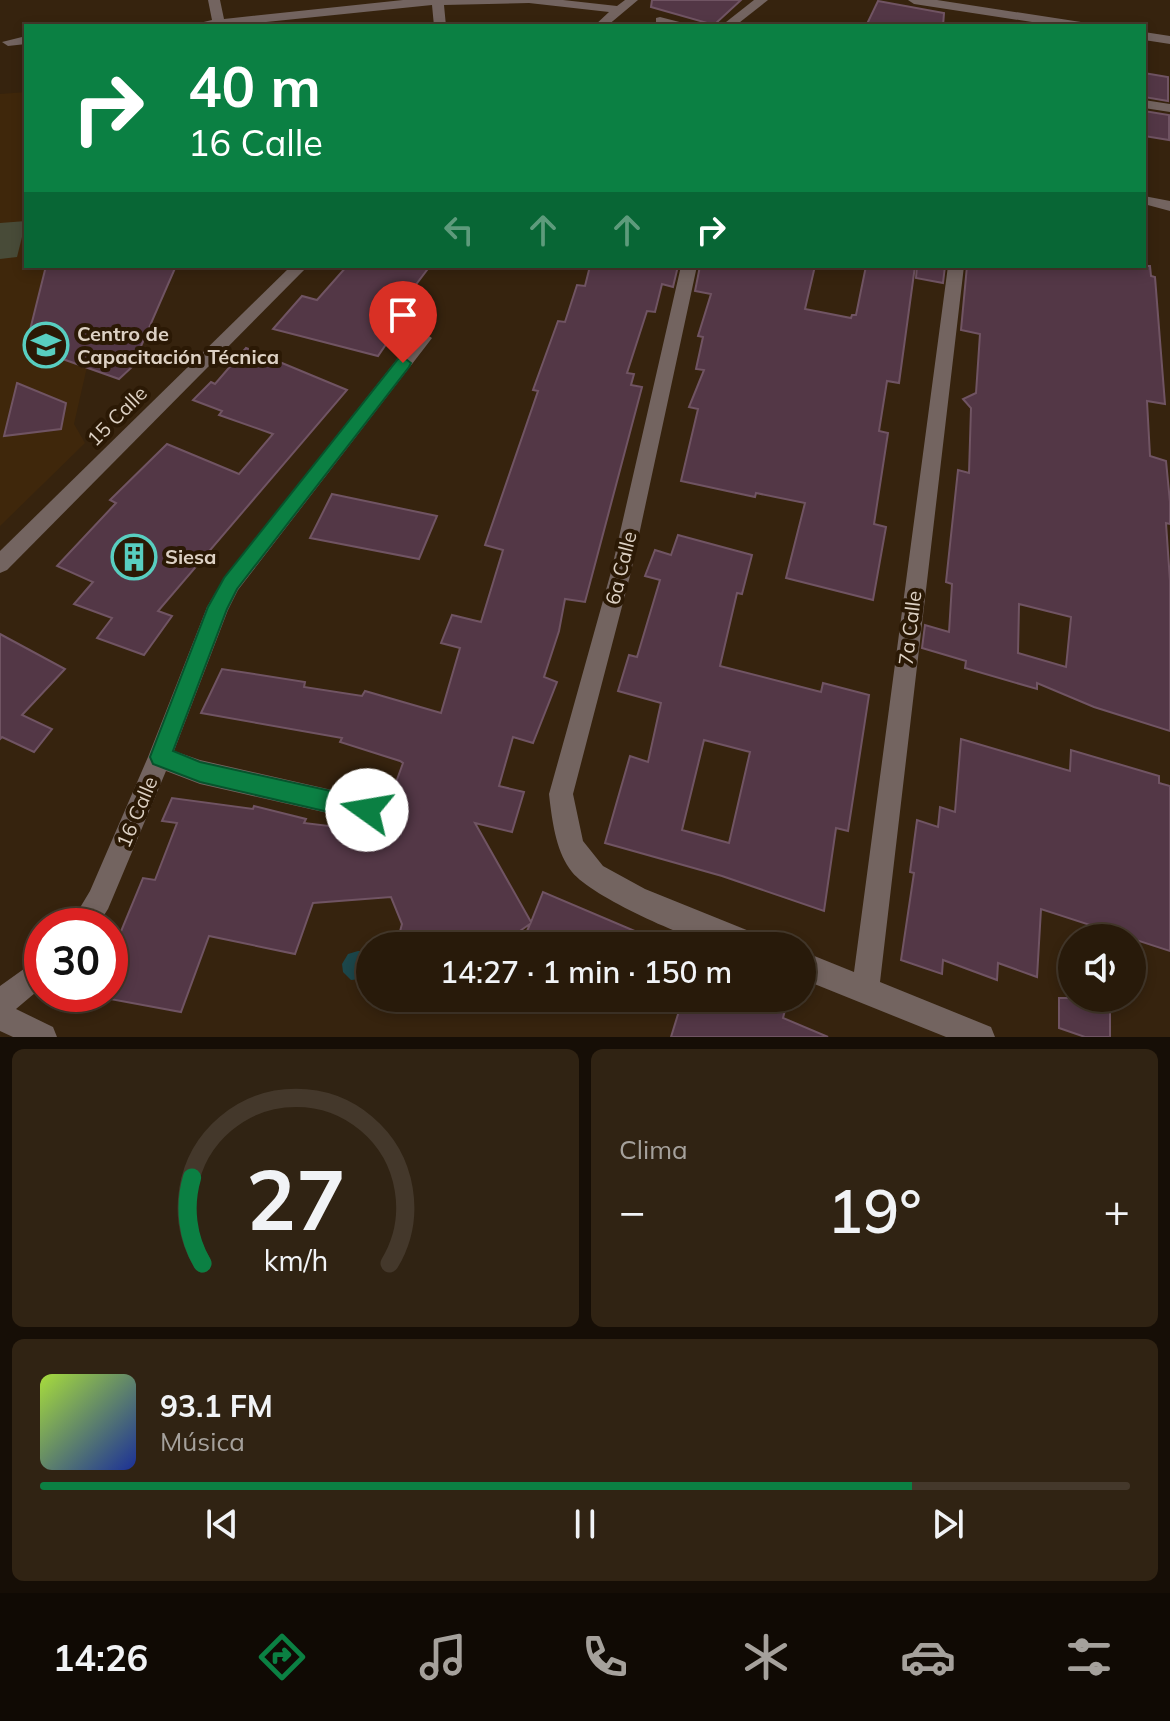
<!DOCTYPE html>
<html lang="es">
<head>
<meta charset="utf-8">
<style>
	body { margin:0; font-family:Mulish,sans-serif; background:#302313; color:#f1f3f6; height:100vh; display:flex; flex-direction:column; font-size:30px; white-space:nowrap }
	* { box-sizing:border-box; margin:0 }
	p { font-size:26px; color:#a5a19c }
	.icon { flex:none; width:44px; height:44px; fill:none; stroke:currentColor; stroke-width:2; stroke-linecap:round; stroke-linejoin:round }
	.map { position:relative; height:1037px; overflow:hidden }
	.details { display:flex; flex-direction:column; gap:12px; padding:12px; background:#160e06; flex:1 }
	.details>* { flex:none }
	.banner { position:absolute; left:24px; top:24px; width:1122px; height:244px; border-radius:0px; box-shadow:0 4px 12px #0003,0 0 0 2px #44382b; background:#0b8043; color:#fff; overflow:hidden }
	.tools { position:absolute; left:1058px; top:924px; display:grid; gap:16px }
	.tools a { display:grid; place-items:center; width:88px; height:88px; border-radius:50%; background:#281a0a; box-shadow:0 4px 12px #0003,0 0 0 2px #44382b; font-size:40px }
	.speed { position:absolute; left:24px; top:908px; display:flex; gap:16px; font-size:40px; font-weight:700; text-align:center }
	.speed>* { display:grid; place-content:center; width:104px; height:104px; border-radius:50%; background:#281a0a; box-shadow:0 4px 12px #0003,0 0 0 2px #44382b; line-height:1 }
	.speed .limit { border:12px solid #d22; background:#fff; color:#111 }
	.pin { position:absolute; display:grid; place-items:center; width:68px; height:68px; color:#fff; margin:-82px -34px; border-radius:50% 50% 50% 0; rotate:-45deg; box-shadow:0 0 8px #0007 }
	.pin .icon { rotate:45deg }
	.me { position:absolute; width:88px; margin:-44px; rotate:283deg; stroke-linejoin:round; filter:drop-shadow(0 0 6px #0008) }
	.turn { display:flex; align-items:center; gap:28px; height:168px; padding:0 32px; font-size:36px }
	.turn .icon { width:104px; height:104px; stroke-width:2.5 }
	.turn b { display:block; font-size:56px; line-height:68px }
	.lanes { display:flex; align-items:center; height:76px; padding:0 32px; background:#0003; justify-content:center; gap:40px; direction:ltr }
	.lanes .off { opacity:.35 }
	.big { font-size:60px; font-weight:600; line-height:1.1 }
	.details .widget { flex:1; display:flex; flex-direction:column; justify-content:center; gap:12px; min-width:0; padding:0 28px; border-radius:12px; background:#302313 }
	.details .dial { align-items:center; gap:0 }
	.dial svg { height:208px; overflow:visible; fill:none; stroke:#44382b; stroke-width:7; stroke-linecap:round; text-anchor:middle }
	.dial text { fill:#f1f3f6; stroke:none }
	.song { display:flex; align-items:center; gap:24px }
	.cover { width:96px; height:96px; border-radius:12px; background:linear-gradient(135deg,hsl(80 70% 55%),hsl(230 70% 35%)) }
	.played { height:8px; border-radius:4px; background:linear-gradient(90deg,#0b8043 80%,#44382b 80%) }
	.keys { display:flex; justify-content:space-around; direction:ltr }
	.heat { display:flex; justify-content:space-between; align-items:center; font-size:44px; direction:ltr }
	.details .tiles { flex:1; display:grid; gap:12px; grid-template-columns:1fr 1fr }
	.widget:last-child { grid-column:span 2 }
	.trip { position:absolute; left:356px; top:932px; width:460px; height:80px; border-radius:40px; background:#281a0a; box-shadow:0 4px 12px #0003,0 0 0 2px #44382b; font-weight:600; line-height:80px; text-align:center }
	.menu { display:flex; height:128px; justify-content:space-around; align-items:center; background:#100a04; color:#a5a19c }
	.menu .icon { width:56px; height:56px }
	.menu .current { color:#0b8043 }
	.menu b { font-size:36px; color:#f1f3f6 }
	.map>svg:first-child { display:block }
	.built { fill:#3f270b }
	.green { fill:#484b38 }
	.water { fill:#1c464a }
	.building { fill:#533746; stroke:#705463; stroke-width:2; fill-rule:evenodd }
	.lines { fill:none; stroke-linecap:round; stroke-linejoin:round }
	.minor { fill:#736460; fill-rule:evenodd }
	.route { fill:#0b8043; stroke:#07532c; stroke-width:2 }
	.labels { text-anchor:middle; stroke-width:8; stroke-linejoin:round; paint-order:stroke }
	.poi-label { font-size:20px; font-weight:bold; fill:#ddd1c4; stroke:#2b1905; text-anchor:start }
	.street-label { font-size:20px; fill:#ddd1c4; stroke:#2b1905 }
</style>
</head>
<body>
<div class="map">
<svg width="1170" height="1037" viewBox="0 0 1170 1037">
	<rect width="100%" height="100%" fill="#36230e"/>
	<polygon class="built" points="26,92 26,266 110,266 74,424 85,443 0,526 0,94"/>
	<polygon class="green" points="26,221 17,257 0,259 0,223"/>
	<polygon class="water" points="358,951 370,951 370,978 351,980 343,972 342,964 348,954"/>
	<g class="building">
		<polygon points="652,0 741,0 714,25 651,7"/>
		<polygon points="878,1 944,13 943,26 866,26"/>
		<polygon points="1144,73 1168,77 1168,101 1144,97"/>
		<polygon points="1144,111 1169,115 1169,140 1144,136"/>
		<polygon points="46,266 176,266 132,367 119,379 26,346"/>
		<polygon points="347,266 430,266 399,307 403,309 387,329 395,331 378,356 273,329 302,296 317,300"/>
		<polygon points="590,266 678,266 673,287 662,284 655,312 647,311 627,373 634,374 631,385 642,387 585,602 565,599 559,631 544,677 557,682 533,743 513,737 499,786 524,792 512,832 475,823 531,922 543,892 670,946 564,946 527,931 530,924 498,946 476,942 468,946 396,946 402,924 391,897 313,903 295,954 209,936 181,1012 110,999 110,958 143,878 155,880 177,823 162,821 172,798 253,809 254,806 306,819 304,823 378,832 403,763 400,761 340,742 342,738 201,713 222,669 305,682 304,687 362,696 365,691 441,713 460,648 441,643 452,615 481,622 503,550 485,545 538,391 533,390 558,321 565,322 577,285 585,286"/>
		<polygon points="700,266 815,266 805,309 851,318 852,315 856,315 866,266 915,266 899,383 887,381 879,431 888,433 874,524 886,527 873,600 786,578 805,503 756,493 755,497 681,481 698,409 689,407 704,370 696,369 703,337 698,336 711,294 695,291"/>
		<polygon points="917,266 945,266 943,283 916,278"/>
		<path d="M967,266H1150L1151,276L1155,277L1165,404L1147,401L1150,456L1166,461L1170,502V524L1166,523L1170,581V731L1094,707L1037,683V689L965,668L966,661L922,648L925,625L949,632L952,584L946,582L958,470L969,473L971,408L963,399L976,393L980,334L961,330ZM1019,604L1071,617L1066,667L1018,653Z"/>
		<polygon points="246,348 347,390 158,611 172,616 144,655 97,638 112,618 74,604 93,582 57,566 116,503 110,500 167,444 239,474 273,434 219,415 222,411 193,400 211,382 215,384"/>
		<polygon points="17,383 66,403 61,429 4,436"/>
		<polygon points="332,494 437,516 419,559 310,538"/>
		<path d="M678,535L752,555L742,594L737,593L720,666L821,692L823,683L869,695L848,831L836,828L824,911L722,876L605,843L630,756L648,762L661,703L618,691L629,655L637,657L660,580L645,576L655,550L671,555ZM704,740L750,752L729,843L682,830Z"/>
		<polygon points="0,634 65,669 22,715 52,729 34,752 2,737 0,739"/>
		<polygon points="961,739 1070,771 1071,750 1159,776 1159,783 1170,786 1170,951 1041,909 1037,977 998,963 997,980 943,960 942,974 901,960 914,873 910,872 917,820 938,827 940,807 955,812"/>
		<polygon points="683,998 788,998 783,1018 828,1037 671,1037"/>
		<polygon points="1059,998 1110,998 1110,1037 1085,1037 1059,1028"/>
	</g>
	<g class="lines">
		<g class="minor">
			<polygon points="208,0 220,0 224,19 403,0 563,0 617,6 625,0 638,0 607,26 594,26 609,12 529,3 444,5 446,26 434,26 432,5 227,26 187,26 212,20"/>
			<polygon points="754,0 768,0 735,26 721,26"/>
			<polygon points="908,0 937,0 1081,22 1087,26 1058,26 914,4"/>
			<polygon points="660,17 695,26 656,24 656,18"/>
			<polygon points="1144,32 1170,36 1170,44 1144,40"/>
			<polygon points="26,36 26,44 8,46 2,42"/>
			<polygon points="1144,100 1170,104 1170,112 1144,108"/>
			<polygon points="1144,196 1170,201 1170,211 1144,204"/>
			<polygon points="291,266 308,266 7,570 0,573 0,551"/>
			<path d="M681,266H697L631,572L573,794L583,841L603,866L645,889L764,937L768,946C753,946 734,949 719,946C687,939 592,897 572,872C557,853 553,826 550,803L549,794L611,572Z"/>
			<polygon points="948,266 964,266 880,982 991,1027 995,1037 946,1037 802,979 802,951 854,972"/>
			<polygon points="423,332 432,338 429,342 238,590 228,610 174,751 200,760 367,798 376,801 379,810 376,819 367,822 200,784 166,771 108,909 97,926 69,926 90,891 148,757 207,607 224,578 417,334"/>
			<polygon points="42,956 42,987 16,1009 53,1027 57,1037 13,1037 0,1031 0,986"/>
		</g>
	</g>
	<polygon class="route" points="403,357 411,363 409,367 237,589 227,609 173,751 200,762 367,799 375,802 378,810 375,818 367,821 200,782 153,764 150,757 208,607 224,578 398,359"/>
	<defs>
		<g id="school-ring" transform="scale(2.3)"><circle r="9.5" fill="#2b1905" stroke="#58cec0" stroke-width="1.5"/><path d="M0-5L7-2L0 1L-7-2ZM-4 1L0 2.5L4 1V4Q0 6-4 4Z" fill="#58cec0"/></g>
		<g id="building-ring" transform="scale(2.3)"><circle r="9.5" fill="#2b1905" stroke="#58cec0" stroke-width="1.5"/><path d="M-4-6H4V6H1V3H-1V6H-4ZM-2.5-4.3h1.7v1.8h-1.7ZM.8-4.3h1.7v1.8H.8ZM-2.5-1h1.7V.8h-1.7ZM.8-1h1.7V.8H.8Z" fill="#58cec0"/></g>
	</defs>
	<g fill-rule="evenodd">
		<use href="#school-ring" x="46" y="345"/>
		<use href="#building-ring" x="134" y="557"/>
	</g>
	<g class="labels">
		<g class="poi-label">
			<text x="77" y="341">Centro de<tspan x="77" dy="23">Capacitación Técnica</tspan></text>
			<text x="165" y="564">Siesa</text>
		</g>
		<g class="street-label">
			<text transform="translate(117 416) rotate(-45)" y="7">15 Calle</text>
			<text transform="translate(621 568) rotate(-76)" y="7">6a Calle</text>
			<text transform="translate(910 628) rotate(-83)" y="7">7a Calle</text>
			<text transform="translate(137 812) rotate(-67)" y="7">16 Calle</text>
		</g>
	</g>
</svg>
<div class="tools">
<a><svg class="icon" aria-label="sound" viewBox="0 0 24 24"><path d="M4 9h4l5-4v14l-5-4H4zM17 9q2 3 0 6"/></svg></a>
</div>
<div class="speed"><div class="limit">30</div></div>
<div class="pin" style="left:403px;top:363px;background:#d93025"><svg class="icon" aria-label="arrive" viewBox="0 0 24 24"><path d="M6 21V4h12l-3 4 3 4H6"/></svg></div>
<svg class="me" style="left:367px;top:810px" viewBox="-20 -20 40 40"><circle r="19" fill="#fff"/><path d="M0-13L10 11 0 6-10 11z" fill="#0b8043"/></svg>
<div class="trip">14:27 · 1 min · 150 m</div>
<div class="banner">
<div class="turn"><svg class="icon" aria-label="right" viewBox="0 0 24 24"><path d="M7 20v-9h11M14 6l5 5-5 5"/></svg><div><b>40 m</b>16 Calle</div></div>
<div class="lanes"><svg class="icon off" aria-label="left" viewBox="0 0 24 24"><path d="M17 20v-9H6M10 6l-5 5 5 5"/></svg><svg class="icon off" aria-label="ahead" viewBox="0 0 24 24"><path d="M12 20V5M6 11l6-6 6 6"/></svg><svg class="icon off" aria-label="ahead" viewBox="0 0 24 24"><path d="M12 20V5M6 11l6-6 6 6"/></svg><svg class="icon" aria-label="right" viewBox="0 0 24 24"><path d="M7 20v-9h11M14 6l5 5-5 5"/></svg></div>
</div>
</div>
<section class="details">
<div class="tiles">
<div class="widget dial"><svg viewBox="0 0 100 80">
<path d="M14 69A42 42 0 1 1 86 69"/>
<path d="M14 69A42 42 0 0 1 10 36" stroke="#0b8043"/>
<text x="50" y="56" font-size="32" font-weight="700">27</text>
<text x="50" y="72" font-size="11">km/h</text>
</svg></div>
<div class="widget"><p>Clima</p>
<div class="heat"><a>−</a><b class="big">19°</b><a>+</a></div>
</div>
<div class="widget">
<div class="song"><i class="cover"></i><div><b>93.1 FM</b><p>Música</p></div></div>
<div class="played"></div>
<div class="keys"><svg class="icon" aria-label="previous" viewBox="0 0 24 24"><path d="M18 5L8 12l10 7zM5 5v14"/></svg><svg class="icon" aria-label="pause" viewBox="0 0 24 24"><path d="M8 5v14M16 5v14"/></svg><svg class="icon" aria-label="next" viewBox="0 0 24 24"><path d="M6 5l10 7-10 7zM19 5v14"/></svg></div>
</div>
</div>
</section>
<nav class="menu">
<b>14:26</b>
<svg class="icon current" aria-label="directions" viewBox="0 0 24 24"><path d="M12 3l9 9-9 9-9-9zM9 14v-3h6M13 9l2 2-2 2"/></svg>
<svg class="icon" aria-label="music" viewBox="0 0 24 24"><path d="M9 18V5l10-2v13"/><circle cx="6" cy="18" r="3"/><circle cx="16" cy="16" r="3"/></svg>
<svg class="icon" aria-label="phone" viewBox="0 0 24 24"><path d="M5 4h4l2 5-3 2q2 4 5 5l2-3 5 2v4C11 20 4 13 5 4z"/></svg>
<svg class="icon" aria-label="climate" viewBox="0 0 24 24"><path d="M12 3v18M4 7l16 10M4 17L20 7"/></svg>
<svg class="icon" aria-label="car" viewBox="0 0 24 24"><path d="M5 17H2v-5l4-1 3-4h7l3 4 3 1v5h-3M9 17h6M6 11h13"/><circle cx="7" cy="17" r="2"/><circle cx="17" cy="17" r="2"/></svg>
<svg class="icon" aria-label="filters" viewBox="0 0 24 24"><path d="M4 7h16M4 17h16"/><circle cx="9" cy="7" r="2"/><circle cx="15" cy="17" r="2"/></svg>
</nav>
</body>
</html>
